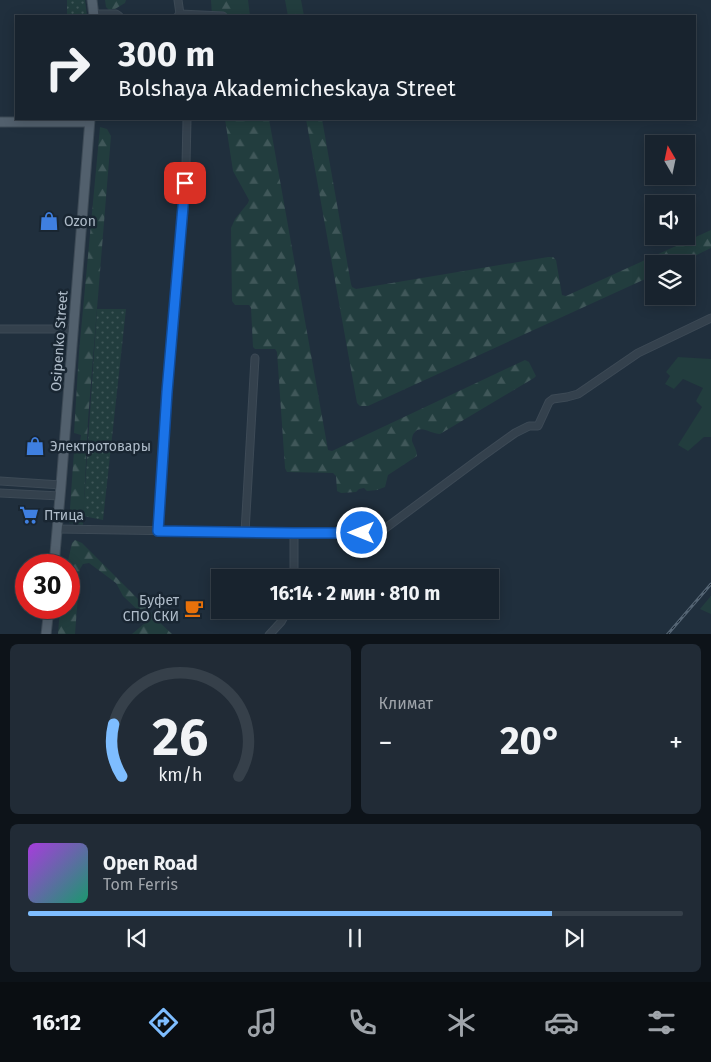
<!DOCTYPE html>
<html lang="ru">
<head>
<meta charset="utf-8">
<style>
	body { margin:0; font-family:"Fira Sans",sans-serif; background:#212b36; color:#f1f3f6; height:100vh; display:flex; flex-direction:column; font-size:19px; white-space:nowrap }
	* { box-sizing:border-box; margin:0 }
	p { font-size:16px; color:#9fa4aa }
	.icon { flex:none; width:28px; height:28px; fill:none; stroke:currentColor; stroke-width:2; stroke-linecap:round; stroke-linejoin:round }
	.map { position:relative; height:634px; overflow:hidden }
	.panel { display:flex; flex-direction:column; gap:10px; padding:10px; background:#0d1319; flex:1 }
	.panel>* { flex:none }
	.top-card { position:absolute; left:15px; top:15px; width:681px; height:105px; border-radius:0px; box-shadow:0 2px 12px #0003,0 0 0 1px #36404a; background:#18232e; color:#f1f3f6; overflow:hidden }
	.needle { width:32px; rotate:351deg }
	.buttons { position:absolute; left:645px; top:135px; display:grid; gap:10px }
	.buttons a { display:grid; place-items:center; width:50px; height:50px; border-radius:0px; background:#18232e; box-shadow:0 2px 12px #0003,0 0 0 1px #36404a; font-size:25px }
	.speed { position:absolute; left:15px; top:554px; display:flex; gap:10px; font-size:25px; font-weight:700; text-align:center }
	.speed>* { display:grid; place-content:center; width:65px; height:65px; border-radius:50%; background:#18232e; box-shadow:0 2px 12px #0003,0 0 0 1px #36404a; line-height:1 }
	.speed .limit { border:8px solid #d22; background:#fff; color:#111 }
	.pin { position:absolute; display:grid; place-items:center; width:42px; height:42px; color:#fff; margin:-21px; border-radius:10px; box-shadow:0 2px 8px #0006 }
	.me { position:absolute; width:55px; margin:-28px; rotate:270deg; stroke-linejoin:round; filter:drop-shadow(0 0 4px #0008) }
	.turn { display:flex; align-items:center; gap:18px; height:105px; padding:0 20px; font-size:22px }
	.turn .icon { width:65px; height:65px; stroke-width:2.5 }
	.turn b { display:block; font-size:35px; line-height:42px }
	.big { font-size:38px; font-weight:700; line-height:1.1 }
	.panel .widget { flex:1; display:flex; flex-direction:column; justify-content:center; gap:8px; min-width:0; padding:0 18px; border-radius:8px; background:#212b36 }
	.panel .dial { align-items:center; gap:0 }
	.dial svg { height:130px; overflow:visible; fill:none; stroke:#36404a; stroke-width:7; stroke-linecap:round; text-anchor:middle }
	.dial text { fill:#f1f3f6; stroke:none }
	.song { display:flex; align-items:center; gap:15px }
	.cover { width:60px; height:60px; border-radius:8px; background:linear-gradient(135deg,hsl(280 70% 55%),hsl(160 70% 35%)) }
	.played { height:5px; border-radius:2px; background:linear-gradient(90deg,#7ebdff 80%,#36404a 80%) }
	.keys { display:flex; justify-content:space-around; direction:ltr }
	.heat { display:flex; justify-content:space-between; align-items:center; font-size:28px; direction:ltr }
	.panel .tiles { flex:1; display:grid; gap:10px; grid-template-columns:1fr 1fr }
	.widget:last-child { grid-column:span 2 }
	.trip { position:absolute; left:211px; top:569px; width:288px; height:50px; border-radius:0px; background:#18232e; box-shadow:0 2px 12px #0003,0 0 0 1px #36404a; font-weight:700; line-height:50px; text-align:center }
	.tabs { display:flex; height:80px; justify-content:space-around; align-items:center; background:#0a0e12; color:#9fa4aa }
	.tabs .icon { width:35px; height:35px }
	.tabs .on { color:#7ebdff }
	.tabs b { font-size:22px; color:#f1f3f6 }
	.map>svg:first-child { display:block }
	.grass { fill:url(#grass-dots) }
	.forest { fill:url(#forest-firs) }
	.garden { fill:#223d3e }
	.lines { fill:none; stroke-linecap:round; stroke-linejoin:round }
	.minor-casing { stroke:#3d4a56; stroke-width:9 }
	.major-casing { stroke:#3d4a56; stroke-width:11 }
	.minor { stroke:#34414d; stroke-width:7 }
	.major { stroke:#52606d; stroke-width:9 }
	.rail-casing { stroke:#556574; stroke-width:3 }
	.rail { stroke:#192632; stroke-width:1; stroke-dasharray:4; stroke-linecap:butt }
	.route-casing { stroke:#114b97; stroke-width:12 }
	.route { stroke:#1a73e8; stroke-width:9 }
	.labels { text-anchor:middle; stroke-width:5; stroke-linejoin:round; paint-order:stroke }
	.poi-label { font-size:14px; fill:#afbcc9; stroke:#192632; text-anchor:start }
	.street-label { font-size:14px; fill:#afbcc9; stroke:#192632 }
</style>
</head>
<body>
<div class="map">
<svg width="711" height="635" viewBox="0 0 711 635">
	<defs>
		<pattern id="grass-dots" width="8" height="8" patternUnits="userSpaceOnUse" patternTransform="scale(1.25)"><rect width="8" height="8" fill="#223d3e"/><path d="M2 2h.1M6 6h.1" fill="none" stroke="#405759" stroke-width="1.8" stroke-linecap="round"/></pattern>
		<pattern id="forest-firs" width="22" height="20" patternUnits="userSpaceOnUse" patternTransform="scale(1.25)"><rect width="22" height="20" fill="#223d3e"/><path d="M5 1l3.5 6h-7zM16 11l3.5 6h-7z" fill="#405759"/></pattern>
	</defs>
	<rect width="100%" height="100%" fill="#202f3d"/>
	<g class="grass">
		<polygon points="67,0 85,0 87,16 67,16"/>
		<polygon points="97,309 126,309 103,520 83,516"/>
	</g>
	<g class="forest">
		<polygon points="105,0 126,0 125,3 115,9 109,10 106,7"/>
		<polygon points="211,0 248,0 250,16 212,16"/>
		<polygon points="285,0 301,0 304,16 288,16"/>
		<path d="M225,119H269L328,450L332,451L525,360L529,362L536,376L534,378L440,434C431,434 420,424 414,433C412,436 412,438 412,441C414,447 417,450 417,456L388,475L385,487L377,490L367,491L364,488L359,489L356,492L341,493L337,491L336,476L333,473L287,472L285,468L277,352L275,349H255L253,347L251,308L249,305H235L232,301L231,228L235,219L248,203L249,200L233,171Z"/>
		<polygon points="306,119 322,119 351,284 352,287 356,289 548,257 553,257 556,260 562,295 566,296 711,230 711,248 678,264 654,264 654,275 368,406 360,406 357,403"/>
		<polygon points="100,127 107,129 111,136 88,420 83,525 69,523 74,451 79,449 81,435 74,433 79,352"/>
		<polygon points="75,540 82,543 149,610 157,620 172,634 132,634 145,623 145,617 123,596 116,583 89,563 83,564 80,569 75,634 58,634 60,608 69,608 69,565 67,565 72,543"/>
		<polygon points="711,596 711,614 700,609"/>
	</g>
	<polygon class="garden" points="678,357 711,359 711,437 704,437 688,451 678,445 702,407 696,401 703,388 683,379 674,389 665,384 670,376 666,372"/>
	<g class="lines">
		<g class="minor-casing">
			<g id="minor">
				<polyline points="178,0 180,14 178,16"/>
				<polyline points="94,14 116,14 119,16"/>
				<polyline points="180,14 223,16"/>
				<polyline points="0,329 74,329"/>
				<polyline points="0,481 61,485"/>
				<polyline points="0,493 60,496"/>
				<polyline points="58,529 294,533 379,533 480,458 515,433 529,426 538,426 549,402 553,399 567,397 578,394 638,353 711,318"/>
				<polyline points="158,531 167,392 186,165 187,119"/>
				<polyline points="245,532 255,358"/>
				<polyline points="294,533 294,578"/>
				<polyline points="269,635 281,622 288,610"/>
			</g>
		</g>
		<g class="major-casing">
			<g id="major">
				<polyline points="92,0 94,16"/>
				<polyline points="0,122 89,122"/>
				<polyline points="54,565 61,485 90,119"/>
				<polyline points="46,635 49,608"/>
			</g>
		</g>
		<use href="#minor" class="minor"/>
		<use href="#major" class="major"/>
		<g class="rail-casing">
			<polyline id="rail" points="667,635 711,584"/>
		</g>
		<use href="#rail" class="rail"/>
	</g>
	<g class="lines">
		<g class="route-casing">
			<polyline id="route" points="185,183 167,392 158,531 294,533 362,533"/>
		</g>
		<use href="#route" class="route"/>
	</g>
	<defs>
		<g id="shop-bare" transform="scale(1.5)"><path d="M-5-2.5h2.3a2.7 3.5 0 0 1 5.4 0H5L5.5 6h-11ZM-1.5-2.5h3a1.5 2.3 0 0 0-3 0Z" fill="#3f7fe0" stroke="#192632" stroke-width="2.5" paint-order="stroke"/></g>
		<g id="supermarket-bare" transform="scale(1.5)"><path d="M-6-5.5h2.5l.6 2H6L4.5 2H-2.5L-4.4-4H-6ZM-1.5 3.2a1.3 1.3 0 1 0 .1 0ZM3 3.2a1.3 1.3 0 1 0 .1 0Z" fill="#3f7fe0" stroke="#192632" stroke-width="2.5" paint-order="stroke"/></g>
		<g id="cafe-bare" transform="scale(1.5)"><path d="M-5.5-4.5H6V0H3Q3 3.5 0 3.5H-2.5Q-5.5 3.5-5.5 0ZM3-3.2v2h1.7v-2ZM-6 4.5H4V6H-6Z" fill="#e8710a" stroke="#192632" stroke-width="2.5" paint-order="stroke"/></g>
	</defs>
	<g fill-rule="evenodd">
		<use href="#shop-bare" x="49" y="221"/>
		<use href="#shop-bare" x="35" y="446"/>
		<use href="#supermarket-bare" x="29" y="515"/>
		<use href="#cafe-bare" x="194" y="608"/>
	</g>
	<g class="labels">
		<g class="poi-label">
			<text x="64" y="226">Ozon</text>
			<text x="50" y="451">Электротовары</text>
			<text x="44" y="520">Птица</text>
			<text x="179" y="605" text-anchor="end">Буфет<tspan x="179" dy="16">СПО СКИ</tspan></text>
		</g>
		<g class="street-label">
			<text transform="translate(59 341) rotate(-86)" y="5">Osipenko Street</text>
		</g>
	</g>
</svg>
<div class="buttons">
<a><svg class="needle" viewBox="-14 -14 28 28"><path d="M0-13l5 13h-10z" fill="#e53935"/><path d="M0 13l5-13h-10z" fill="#9fa4aa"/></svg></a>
<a><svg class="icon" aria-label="sound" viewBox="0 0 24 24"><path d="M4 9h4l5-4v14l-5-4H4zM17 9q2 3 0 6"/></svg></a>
<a><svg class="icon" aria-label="layers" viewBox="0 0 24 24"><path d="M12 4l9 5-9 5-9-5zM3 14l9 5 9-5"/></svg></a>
</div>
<div class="speed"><div class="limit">30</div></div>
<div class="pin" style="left:185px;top:183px;background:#d93025"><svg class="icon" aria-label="arrive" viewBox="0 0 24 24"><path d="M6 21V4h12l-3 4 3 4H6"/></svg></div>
<svg class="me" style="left:362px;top:533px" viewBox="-20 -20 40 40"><circle r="17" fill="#1a73e8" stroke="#fff" stroke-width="3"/><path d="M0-11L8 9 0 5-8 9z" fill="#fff"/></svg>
<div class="trip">16:14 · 2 мин · 810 m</div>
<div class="top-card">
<div class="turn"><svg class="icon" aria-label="right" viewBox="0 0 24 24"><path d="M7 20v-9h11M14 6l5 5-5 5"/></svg><div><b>300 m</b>Bolshaya Akademicheskaya Street</div></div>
</div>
</div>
<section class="panel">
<div class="tiles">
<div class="widget dial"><svg viewBox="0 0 100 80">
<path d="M14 69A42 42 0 1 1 86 69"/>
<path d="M14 69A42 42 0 0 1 9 37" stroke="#7ebdff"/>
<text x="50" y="56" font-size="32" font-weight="700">26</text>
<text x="50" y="72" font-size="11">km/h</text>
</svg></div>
<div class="widget"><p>Климат</p>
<div class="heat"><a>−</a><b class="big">20°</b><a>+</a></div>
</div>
<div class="widget">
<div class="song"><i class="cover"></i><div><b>Open Road</b><p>Tom Ferris</p></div></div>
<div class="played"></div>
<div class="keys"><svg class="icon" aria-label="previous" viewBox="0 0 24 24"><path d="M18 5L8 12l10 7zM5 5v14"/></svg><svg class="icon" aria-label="pause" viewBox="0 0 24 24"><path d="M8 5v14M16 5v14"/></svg><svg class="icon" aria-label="next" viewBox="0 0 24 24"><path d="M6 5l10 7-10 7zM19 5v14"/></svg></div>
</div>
</div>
</section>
<nav class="tabs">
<b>16:12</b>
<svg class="icon on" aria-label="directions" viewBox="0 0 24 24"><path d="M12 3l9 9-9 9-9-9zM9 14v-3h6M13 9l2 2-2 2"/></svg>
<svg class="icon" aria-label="music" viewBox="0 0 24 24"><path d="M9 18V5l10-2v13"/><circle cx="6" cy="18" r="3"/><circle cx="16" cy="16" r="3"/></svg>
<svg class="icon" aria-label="phone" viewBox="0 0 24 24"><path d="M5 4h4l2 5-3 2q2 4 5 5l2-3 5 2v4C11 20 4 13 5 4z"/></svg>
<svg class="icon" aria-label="climate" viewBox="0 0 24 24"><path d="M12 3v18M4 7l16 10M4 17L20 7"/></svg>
<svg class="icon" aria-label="car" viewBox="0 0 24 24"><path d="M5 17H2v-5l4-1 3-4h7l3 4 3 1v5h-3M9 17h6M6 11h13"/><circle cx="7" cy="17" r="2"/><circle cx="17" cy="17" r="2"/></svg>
<svg class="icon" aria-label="filters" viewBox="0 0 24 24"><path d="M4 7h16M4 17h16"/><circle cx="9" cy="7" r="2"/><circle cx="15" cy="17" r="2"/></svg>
</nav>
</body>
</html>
